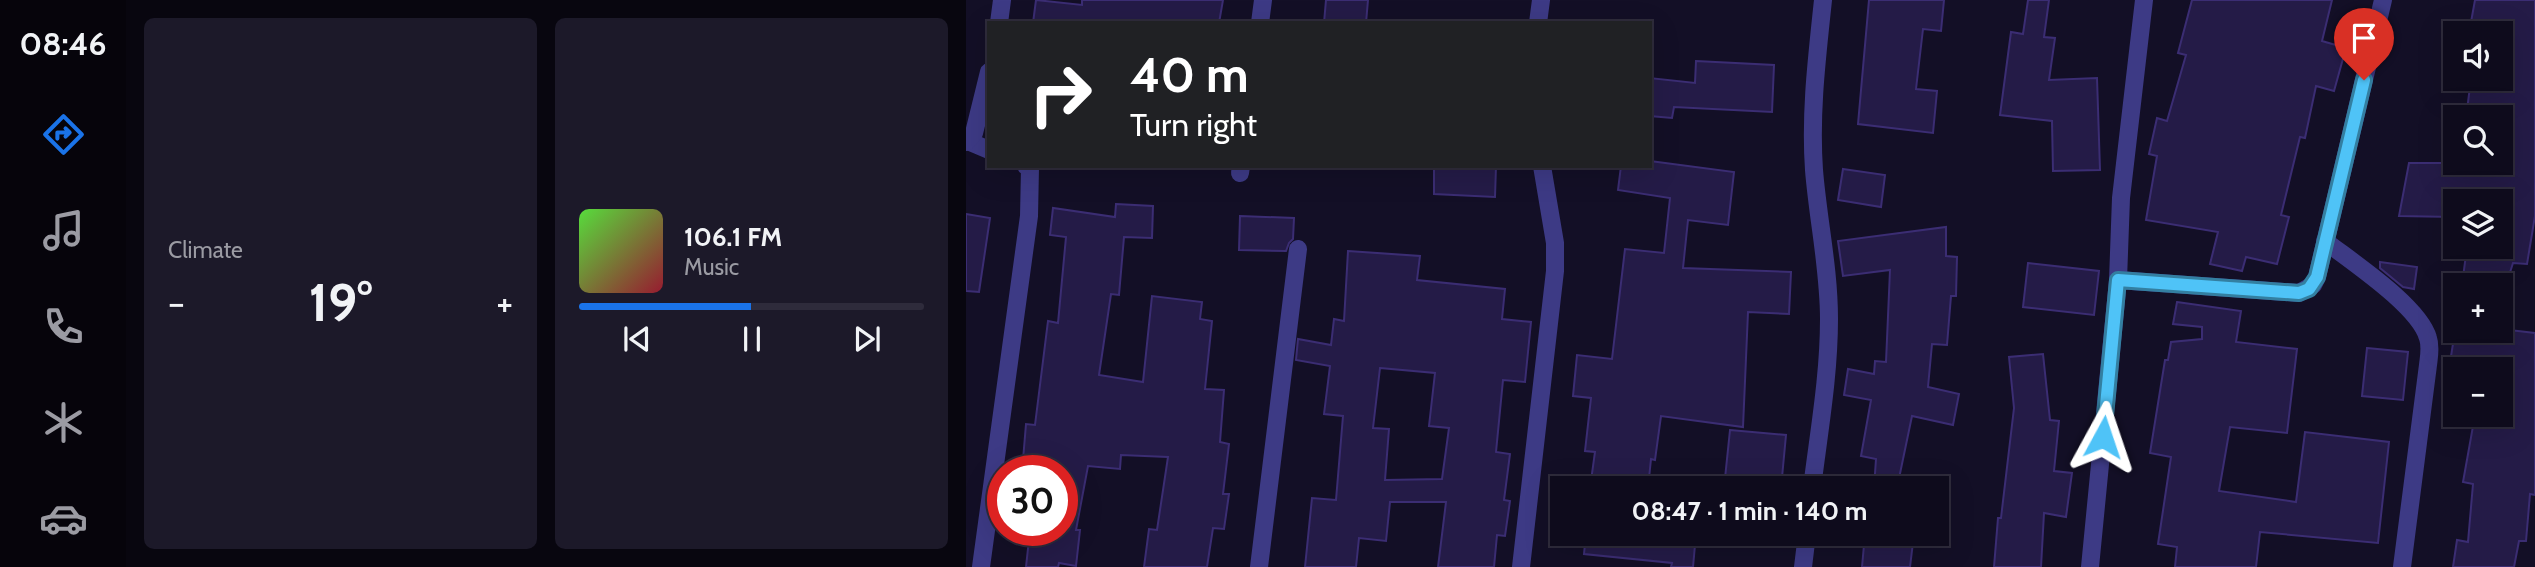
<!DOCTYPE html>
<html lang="en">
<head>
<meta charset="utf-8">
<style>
	body { margin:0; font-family:Cabin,sans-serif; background:#1c1929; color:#f1f3f6; height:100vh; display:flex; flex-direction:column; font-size:26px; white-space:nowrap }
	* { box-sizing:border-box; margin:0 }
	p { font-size:23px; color:#9b9ba3 }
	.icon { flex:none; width:38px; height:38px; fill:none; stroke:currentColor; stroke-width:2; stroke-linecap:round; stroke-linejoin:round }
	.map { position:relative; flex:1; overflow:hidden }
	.panel { display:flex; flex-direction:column; gap:18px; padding:18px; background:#08060f; width:840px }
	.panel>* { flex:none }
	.top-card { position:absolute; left:21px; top:21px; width:665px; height:147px; border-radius:0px; box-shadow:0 7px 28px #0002,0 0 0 2px #2e2b3b; background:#202124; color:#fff; overflow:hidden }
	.controls { position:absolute; left:1477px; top:21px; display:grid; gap:14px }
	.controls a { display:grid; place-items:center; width:70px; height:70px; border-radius:0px; background:#0e0b1c; box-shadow:0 7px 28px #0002,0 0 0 2px #2e2b3b; font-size:35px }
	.speed { position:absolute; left:21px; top:455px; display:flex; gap:14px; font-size:35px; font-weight:700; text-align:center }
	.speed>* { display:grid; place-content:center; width:91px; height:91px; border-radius:50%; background:#0e0b1c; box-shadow:0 7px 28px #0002,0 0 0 2px #2e2b3b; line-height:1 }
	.speed .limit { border:10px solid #d22; background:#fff; color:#111 }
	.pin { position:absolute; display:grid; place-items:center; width:60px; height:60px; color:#fff; margin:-72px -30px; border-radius:50% 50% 50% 0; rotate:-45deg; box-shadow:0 0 7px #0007 }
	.pin .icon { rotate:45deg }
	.me { position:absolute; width:77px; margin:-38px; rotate:5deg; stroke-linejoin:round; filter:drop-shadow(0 0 5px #0008) }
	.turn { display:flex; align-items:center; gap:24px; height:147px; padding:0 28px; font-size:32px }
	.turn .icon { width:91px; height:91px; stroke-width:2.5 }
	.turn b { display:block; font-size:49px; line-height:60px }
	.big { font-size:52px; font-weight:700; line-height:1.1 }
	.panel .card { flex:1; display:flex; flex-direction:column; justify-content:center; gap:10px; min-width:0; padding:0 24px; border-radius:10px; background:#1c1929 }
	.song { display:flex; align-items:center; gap:21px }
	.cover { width:84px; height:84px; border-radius:10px; background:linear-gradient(135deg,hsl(110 70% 55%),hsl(350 70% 35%)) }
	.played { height:7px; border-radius:4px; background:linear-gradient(90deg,#1a73e8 50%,#2e2b3b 50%) }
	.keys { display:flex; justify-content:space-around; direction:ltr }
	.heat { display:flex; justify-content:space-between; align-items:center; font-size:38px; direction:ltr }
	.panel .tiles { flex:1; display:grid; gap:18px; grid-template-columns:repeat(2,1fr) }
	.trip { position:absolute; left:584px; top:476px; width:399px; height:70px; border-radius:0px; background:#0e0b1c; box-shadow:0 7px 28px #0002,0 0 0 2px #2e2b3b; font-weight:700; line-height:70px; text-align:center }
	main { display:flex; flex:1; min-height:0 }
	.tabs { display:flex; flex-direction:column; width:126px; justify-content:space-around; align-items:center; background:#06040b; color:#9b9ba3 }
	.tabs .icon { width:49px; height:49px }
	.tabs .selected { color:#1a73e8 }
	.tabs b { font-size:32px; color:#f1f3f6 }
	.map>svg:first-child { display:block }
	.building { fill:#241b47; stroke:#3b2d73; stroke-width:2; fill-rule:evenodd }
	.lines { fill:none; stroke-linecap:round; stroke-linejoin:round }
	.minor { stroke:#3d3a85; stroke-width:18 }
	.route-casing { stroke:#337fa1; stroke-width:18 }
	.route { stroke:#4fc3f7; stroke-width:12 }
</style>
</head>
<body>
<main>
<nav class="tabs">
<b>08:46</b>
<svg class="icon selected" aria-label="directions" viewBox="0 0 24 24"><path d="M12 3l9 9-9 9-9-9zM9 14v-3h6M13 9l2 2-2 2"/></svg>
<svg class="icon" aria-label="music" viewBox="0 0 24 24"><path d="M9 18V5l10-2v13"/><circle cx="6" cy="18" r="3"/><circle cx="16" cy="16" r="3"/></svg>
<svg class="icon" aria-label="phone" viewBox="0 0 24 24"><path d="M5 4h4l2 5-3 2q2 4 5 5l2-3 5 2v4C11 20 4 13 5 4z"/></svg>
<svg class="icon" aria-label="climate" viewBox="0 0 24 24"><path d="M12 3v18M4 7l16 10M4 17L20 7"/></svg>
<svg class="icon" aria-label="car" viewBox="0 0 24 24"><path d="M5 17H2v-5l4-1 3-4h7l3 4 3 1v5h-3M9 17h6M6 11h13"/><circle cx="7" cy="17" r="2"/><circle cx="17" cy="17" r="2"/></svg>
</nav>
<section class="panel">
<div class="tiles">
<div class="card"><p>Climate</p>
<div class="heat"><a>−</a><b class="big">19°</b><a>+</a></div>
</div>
<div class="card">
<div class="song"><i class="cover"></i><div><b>106.1 FM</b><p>Music</p></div></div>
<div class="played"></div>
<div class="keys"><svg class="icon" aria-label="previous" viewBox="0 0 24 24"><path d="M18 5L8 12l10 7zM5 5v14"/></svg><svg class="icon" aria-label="pause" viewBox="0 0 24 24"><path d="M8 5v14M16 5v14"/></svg><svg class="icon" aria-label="next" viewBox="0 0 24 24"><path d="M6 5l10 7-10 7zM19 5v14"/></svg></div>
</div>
</div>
</section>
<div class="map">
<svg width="1569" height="567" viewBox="0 0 1569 567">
	<rect width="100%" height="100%" fill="#130f26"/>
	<g class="building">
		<polygon points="70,0 116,5 116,0 257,0 253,23 67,23"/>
		<polygon points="360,0 402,0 400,23 358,23"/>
		<polygon points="903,0 978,0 975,31 957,29 950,89 971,91 967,133 892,124"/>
		<polygon points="1062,0 1083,0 1078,37 1089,38 1083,80 1131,78 1134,170 1087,171 1086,121 1034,115 1045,32 1057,34"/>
		<polygon points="1226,0 1366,0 1356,41 1380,48 1368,91 1350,86 1339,138 1334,137 1315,215 1323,217 1311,264 1280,257 1276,271 1244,264 1252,232 1180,220 1191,156 1183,154 1191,118 1201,121 1220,55 1212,53"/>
		<polygon points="1509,0 1569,0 1569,216 1561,264 1547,263 1540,285 1496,285 1501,247 1535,247 1535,201 1489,201 1489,217 1433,216 1443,163 1535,163 1535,114 1501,110 1505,79 1535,79 1535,33 1503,33"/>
		<polygon points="730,61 808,65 806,112 708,107 706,118 684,116 684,78 729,83"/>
		<polygon points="684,161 768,172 762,225 722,220 717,268 825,272 823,314 782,312 777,427 695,416 689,460 685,459 682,488 624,488 629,452 619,451 625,398 607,396 611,355 646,359 659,249 698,253 704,198 652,190 655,166 684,166"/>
		<polygon points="468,166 530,166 529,197 468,194"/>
		<polygon points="877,169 919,175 915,207 872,200"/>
		<polygon points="150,204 187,206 186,238 158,237 153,295 145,294 133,375 177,382 186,296 236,302 234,319 246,321 239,389 258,390 254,442 263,444 257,494 263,494 258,529 247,528 241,567 178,567 183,529 191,530 202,457 155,455 154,469 122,466 110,530 114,530 110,566 93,563 92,567 60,567 64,530 96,530 96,471 68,471 70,461 57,460 60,424 69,425 82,321 92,323 100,237 84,235 87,208 149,217"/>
		<polygon points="0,214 24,218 13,292 0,291"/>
		<polygon points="274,216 328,218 327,239 323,243 320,251 273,250"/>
		<polygon points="980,227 980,256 991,257 990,296 985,296 981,345 966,344 962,387 993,394 987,425 946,416 931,488 908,488 910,459 895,456 905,400 878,395 882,369 908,374 909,361 920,362 924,270 877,276 872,241"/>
		<path d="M382,251L454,256L451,280L539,289L536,319L565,322L559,382L537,380L530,452L544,454L538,500L544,501L539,536L531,535L528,567H472L480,502H424L420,541L393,538L390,567H339L346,498L370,500L377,416L358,414L364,366L330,360L332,339L365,345L368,319L378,321ZM414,368L469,373L463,426L483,428L476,479L419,480L423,429L407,428Z"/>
		<polygon points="1414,262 1451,267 1448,289 1437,287 1414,268"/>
		<polygon points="1062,263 1133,271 1128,315 1057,307"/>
		<polygon points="1211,302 1275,311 1270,342 1331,349 1321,433 1264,427 1253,491 1330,502 1339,432 1423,442 1412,543 1294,532 1290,567 1209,567 1211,547 1192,544 1205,457 1184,453 1199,360 1202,360 1205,342 1236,339 1236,327 1207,324"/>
		<polygon points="1535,329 1569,333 1569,495 1564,494 1560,541 1553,541 1548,567 1487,567 1491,540 1502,542 1507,484 1497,482 1509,415 1535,415 1535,369 1483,369 1489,331"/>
		<polygon points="1401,348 1442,352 1437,400 1396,396"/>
		<polygon points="1077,354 1084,420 1093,421 1088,471 1106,473 1100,517 1078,513 1075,567 1028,567 1032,518 1035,518 1048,408 1043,357"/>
		<polygon points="764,430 820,435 815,488 758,488"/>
		<polygon points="620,534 730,534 727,567 705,567 706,563 618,554"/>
		<polygon points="899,534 948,534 944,567 896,567"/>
	</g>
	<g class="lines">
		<g class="minor">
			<polyline points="33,23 36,0"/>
			<polyline points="294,23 297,0"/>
			<polyline points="572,23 575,0"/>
			<polyline points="2,141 23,150"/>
			<polyline points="0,142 8,133 23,72"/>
			<polyline points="274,173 275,166"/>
			<path d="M1359,241C1386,262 1453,306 1462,338C1465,347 1463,356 1462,365L1436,567"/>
			<polyline points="1152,280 1333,293 1347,285 1351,277 1417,0"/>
			<path d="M846,488C853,431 863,376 863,319C863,268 852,220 848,170C844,113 851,57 857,0"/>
			<polyline points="15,567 63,216 64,168 60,166"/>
			<polyline points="293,567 332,249"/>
			<polyline points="555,567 589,271 589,243 576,166"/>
			<polyline points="837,567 841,534"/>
			<polyline points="1124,567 1152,280 1155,198 1178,0"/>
		</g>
	</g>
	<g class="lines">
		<g class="route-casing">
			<polyline id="route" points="1137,437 1152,280 1333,293 1343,289 1351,277 1398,80"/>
		</g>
		<use href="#route" class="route"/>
	</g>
</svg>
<div class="controls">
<a><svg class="icon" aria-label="sound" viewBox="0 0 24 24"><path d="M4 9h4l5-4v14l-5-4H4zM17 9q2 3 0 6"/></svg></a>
<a><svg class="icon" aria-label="search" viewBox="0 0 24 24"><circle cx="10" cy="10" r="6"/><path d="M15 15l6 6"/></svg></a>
<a><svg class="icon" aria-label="layers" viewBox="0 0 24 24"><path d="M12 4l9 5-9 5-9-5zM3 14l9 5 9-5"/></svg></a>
<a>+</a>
<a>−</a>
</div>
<div class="speed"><div class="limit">30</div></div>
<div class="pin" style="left:1398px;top:80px;background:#d93025"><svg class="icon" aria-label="arrive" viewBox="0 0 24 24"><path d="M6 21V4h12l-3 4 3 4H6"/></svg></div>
<svg class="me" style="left:1137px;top:437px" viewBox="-20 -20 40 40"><path d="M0-17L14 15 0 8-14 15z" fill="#4fc3f7" stroke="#fff" stroke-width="4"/></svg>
<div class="trip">08:47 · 1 min · 140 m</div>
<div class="top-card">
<div class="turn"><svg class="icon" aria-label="right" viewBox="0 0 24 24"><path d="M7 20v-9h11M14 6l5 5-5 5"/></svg><div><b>40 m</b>Turn right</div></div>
</div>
</div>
</main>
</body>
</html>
